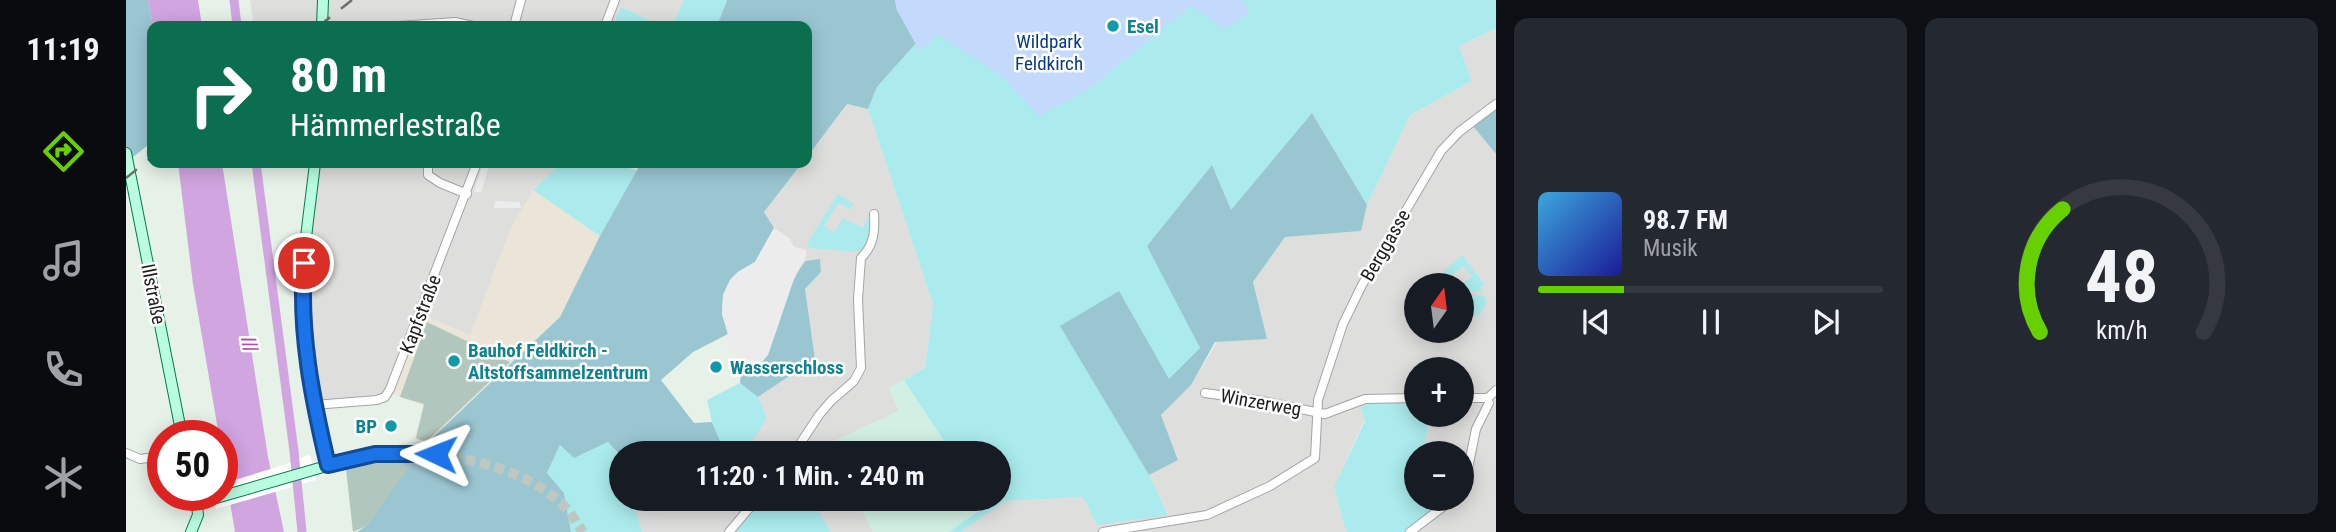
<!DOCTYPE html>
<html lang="de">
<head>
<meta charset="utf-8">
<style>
	body { margin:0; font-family:"Roboto Condensed",sans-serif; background:#242831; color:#f1f3f6; height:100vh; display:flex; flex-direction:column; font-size:26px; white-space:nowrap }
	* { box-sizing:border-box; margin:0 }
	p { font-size:23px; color:#9ea1a6 }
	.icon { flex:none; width:38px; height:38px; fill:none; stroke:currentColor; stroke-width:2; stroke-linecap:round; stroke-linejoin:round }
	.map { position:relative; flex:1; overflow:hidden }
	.sheet { display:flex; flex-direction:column; gap:18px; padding:18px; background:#0d0f14; width:840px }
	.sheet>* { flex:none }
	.top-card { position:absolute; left:21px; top:21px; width:665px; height:147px; border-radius:14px; box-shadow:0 4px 18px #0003; background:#0b6e4f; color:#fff; overflow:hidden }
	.needle { width:46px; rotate:14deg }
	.buttons { position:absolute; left:1278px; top:273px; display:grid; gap:14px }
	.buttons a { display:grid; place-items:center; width:70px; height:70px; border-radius:50%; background:#171b24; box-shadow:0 4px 18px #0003; font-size:35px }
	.speed { position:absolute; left:21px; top:420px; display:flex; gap:14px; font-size:35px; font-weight:700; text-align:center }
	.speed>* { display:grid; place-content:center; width:91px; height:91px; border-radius:50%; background:#171b24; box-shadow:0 4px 18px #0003; line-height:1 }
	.speed .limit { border:10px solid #d22; background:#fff; color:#111 }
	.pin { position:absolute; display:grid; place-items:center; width:60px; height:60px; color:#fff; margin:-30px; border:4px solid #fff; border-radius:50%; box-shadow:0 2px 7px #0007 }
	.me { position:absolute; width:77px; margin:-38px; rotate:272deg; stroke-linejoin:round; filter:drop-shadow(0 0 5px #0008) }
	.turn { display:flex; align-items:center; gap:24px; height:147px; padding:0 28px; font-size:32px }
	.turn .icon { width:91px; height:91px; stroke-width:2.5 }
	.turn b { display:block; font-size:49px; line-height:60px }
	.sheet .card { flex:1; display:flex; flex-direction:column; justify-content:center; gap:10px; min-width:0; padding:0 24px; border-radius:14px; background:#242831 }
	.sheet .dial { align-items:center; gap:0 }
	.dial svg { height:182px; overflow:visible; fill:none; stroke:#363941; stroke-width:7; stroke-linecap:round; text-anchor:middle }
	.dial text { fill:#f1f3f6; stroke:none }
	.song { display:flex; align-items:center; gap:21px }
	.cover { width:84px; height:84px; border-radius:10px; background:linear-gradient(135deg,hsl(200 70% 55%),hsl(240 70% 35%)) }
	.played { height:7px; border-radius:4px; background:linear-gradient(90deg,#66d000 25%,#363941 25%) }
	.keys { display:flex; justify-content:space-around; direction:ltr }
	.sheet .tiles { flex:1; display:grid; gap:18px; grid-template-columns:repeat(2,1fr) }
	.trip { position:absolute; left:483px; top:441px; width:402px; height:70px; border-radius:35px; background:#171b24; box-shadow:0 4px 18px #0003; font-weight:700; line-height:70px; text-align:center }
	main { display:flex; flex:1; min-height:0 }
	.tab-bar { display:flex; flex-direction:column; width:126px; justify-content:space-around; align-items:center; background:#090b0e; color:#9ea1a6 }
	.tab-bar .icon { width:49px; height:49px }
	.tab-bar .active { color:#66d000 }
	.tab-bar b { font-size:32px; color:#f1f3f6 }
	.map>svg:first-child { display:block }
	.residential { fill:#dededd; fill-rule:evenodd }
	.industrial { fill:#eae5d8 }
	.construction { fill:#b1c6bc }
	.farmland { fill:#d1f0e3 }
	.grass { fill:#abebed }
	.forest { fill:#9ac6d2 }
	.park { fill:#c3dafc }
	.parking { fill:#ececec }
	.water { fill:#d1a5e0 }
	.pier { fill:#fff }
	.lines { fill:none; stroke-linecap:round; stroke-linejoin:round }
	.canal { stroke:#d1a5e0; stroke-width:9 }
	.secondary-tunnel { stroke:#bec7c0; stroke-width:10; stroke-dasharray:10 5; stroke-linecap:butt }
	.street-casing { stroke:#a4a4a4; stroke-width:10 }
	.secondary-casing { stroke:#007e4e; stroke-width:12 }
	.street { stroke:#fff; stroke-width:8 }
	.secondary { stroke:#b9fcdf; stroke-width:10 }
	.rail { stroke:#6e6e6e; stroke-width:2.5; stroke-dasharray:14 14; stroke-linecap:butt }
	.route-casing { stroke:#114b97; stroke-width:18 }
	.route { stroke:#1a73e8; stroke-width:12 }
	.culture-dot { fill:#0f9aa8; stroke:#fff; stroke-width:2.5 }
	.labels { text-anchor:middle; stroke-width:5; stroke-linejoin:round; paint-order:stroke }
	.culture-label { font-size:19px; font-weight:bold; fill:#0d838f; stroke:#fff; text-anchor:start }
	.park-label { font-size:19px; fill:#073b85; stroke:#fff }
	.street-label { font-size:19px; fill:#202020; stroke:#fff }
	.water-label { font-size:21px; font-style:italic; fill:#b548b4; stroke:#fff }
</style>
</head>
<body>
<main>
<nav class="tab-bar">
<b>11:19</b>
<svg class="icon active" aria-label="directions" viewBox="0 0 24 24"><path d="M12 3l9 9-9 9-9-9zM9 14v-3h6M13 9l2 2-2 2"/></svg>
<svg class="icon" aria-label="music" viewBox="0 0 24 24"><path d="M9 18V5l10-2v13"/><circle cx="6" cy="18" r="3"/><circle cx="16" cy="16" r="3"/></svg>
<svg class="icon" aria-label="phone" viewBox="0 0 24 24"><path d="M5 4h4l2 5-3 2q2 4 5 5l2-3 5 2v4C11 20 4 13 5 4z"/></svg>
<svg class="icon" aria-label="climate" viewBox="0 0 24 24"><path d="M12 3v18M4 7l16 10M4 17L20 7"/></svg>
</nav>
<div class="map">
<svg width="1370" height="532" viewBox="0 0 1370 532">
	<rect width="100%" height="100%" fill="#e6f1e8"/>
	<g class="residential">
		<polygon points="124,0 558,0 546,26 536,26 495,7 487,26 128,26"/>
		<path d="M1370,28V110L1347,126L1370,154V532H1291L1312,516L1300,499H1335V453H1296L1305,415H1335V369H1290V402L1246,403L1208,487L1219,528L1223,532H834L879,501L957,497L1042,514L1023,475L1052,459L1035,415L1065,385L1127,282L1159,237L1235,231L1241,205L1284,115L1346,81L1333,46ZM1290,285H1335V331H1290Z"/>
		<polygon points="721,104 742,109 807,304 799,368 763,388 773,411 704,443 708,453 611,453 619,450 641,418 632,397 689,359 679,289 695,272 694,259 679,261 680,250 668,247 663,238 648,228 638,212 676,163 681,163 681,157"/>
		<polygon points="189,163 435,163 407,190 344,335 259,397 188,405 178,329"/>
		<polygon points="513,499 730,499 747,532 705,532 688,505 618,509 599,532 516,532 510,512"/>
	</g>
	<polygon class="industrial" points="407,190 474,236 434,317 301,443 288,439 299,406 262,392 294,313 344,335 385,227"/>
	<g class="construction">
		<polygon points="301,322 384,362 300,442 290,438 298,404 274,397"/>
		<polygon points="263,459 291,459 240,526 227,532 220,469"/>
	</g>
	<g class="farmland">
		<polygon points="799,368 850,453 708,453 704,443 773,411 762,388"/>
		<polygon points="730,499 873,499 879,501 834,532 747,532"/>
	</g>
	<g class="grass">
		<polygon points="558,0 601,0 591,26 546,26"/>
		<polygon points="769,0 963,89 1066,5 1122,13 1118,0 1370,0 1370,28 1333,46 1346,81 1284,115 1241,205 1186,113 1105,211 1086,166 1022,245 1074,348 1043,380 935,326 1023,475 1042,515 971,525 957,497 879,501 834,532 823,532 861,505 857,499 873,499 873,453 826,453 778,380 799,368 807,304 742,109 751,87 791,42"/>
		<polygon points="495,7 536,26 487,26"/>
		<polygon points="435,163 491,163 511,171 474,236 407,190"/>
		<polygon points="712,194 728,204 724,209 712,203 698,226 708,233 717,218 737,228 742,217 745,218 744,237 739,248 731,252 684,248 681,243"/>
		<polygon points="1336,255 1359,285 1354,287 1356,291 1338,291 1334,285 1346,277 1338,266 1314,283 1315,285 1304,285"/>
		<polygon points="1348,295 1359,296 1361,302 1352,317 1346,312 1341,313 1335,325 1335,297"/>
		<path d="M614,383L632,397L641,418C628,437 624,453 599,453L586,422L581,400Z"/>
		<polygon points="1290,402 1290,415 1305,415 1296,453 1290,453 1290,467 1285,478 1290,485 1290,499 1300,499 1312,516 1291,532 1223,532 1219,528 1208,487 1239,421 1234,406 1246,403"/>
		<polygon points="482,442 495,456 495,499 513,499 510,512 516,532 445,532 438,493 421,473 434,445 448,458"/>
		<polygon points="689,505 705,532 599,532 618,509"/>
	</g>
	<g class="forest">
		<polygon points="0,0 22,0 27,26 26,142 2,161 0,153"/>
		<polygon points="601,0 769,0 771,10 791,42 751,87 742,109 721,104 681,157 681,26 591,26"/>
		<polygon points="1370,110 1370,154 1347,126"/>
		<polygon points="1186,113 1241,205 1235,231 1159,237 1127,282 1141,339 1089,342 1065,385 1035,415 1052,460 1023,475 934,326 993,291 1043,379 1074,348 1021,246 1086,165 1105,210"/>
		<polygon points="515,163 676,163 638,212 648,228 629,262 612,272 604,280 597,295 596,314 602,334 567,352 535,380 568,423 586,422 599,453 495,453 495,456 482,442 448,458 434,445 421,473 438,493 445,532 231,532 240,526 301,443 434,317 474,236"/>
		<path d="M694,259L695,272L679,289L689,359L632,397L614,383L616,365L631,368C656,337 655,292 679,261Z"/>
	</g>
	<polygon class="park" points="769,0 1118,0 1123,13 1099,29 1065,6 963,89 913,116 875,76 811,34 794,52 771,10"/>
	<g class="parking">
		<polygon points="357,163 364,163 355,192 348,192"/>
		<polygon points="369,201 394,202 395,208 368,208"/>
		<polygon points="648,228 663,238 668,247 680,250 679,261 670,273 642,355 631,368 616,365 597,337 602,334 596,314 597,295 604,280 612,272 629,262"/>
	</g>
	<g class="water">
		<polygon points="22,0 72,0 76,26 27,26"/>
		<polygon points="52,163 96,163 142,457 158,532 109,532 96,455 96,436 93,436 67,284"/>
	</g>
	<polygon class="pier" points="184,454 190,480 90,509 87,495 96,495 96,484 164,463"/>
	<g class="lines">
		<g class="canal">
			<polyline points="108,0 111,26"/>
			<polyline points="130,163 168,451 176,532"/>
		</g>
		<path class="secondary-tunnel" d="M310,454C356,461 408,474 441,509C447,516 452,525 457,532"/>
		<g class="street-casing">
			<g id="street">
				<polyline points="272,26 329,22 347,26"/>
				<polyline points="388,26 395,0"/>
				<polyline points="479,26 489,0"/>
				<polyline points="302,163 302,175 314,183 341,194"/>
				<polyline points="1079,393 1136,401 1199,414 1239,399 1290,398"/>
				<polyline points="1335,398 1362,398"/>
				<polyline points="1362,398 1370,390"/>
				<polyline points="188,405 251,400 259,397 264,389 351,163"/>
				<polyline points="0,453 14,459 37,456"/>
				<path d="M668,453L693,415L705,401L728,381L735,368L732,299L735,258C748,245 749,232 748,214"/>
				<polyline points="1335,489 1340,478 1350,429 1363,403"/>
				<polyline points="603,532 631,499"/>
				<polyline points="977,532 1081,515 1144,486 1189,458 1192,400 1217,324 1236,285 1315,151 1333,132 1370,104"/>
				<polyline points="1284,532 1327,499"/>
			</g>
		</g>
		<g class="secondary-casing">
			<g id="secondary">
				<polyline points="196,26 197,0"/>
				<polyline points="0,153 56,436"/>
				<path d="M189,163C184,209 176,255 176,301C177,356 190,411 202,465"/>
				<polyline points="73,503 235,456 272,452 310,454"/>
				<polyline points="65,532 72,515 70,495"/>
			</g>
		</g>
		<use href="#street" class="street"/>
		<use href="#secondary" class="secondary"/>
		<g class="rail">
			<polyline points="193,26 226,0"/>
			<polyline points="0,178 26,157"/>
		</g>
	</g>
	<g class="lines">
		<g class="route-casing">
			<path id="route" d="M178,263C173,332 186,398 202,465L249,454H310"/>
		</g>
		<use href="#route" class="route"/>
	</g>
	<g class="culture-dot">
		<circle cx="987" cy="26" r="7"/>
		<circle cx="328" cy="361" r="7"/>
		<circle cx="590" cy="367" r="7"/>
		<circle cx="265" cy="426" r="7"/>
	</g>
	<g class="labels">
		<g class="culture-label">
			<text x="1001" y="33">Esel</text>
			<text x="342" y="357">Bauhof Feldkirch -<tspan x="342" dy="22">Altstoffsammelzentrum</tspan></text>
			<text x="604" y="374">Wasserschloss</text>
			<text x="251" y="433" text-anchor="end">BP</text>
		</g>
		<g class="park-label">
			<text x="923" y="48">Wildpark<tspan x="923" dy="22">Feldkirch</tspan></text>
		</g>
		<g class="street-label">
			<text transform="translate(1259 245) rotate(-60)" y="7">Berggasse</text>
			<text transform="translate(28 294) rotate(79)" y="7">Illstraße</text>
			<text transform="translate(294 314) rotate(-69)" y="7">Kapfstraße</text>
			<text transform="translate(1135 402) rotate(10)" y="7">Winzerweg</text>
		</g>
		<g class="water-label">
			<text transform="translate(123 344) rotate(81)" y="7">Ill</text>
		</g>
	</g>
</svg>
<div class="buttons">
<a><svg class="needle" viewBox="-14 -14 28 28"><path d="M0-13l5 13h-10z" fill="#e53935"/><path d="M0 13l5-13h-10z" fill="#9ea1a6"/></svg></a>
<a>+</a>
<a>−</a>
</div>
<div class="speed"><div class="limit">50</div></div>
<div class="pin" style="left:178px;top:263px;background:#d93025"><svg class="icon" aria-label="arrive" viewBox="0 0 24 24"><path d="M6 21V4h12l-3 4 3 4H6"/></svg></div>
<svg class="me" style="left:310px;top:454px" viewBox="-20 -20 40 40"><path d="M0-17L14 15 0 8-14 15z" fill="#1a73e8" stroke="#fff" stroke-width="4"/></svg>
<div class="trip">11:20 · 1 Min. · 240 m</div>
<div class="top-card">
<div class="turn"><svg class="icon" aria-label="right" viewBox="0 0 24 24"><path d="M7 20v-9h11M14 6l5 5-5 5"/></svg><div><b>80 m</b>Hämmerlestraße</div></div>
</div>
</div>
<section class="sheet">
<div class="tiles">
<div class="card">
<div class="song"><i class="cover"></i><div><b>98.7 FM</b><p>Musik</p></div></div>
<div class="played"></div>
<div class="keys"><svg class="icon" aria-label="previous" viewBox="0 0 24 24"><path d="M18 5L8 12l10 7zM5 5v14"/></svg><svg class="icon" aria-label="pause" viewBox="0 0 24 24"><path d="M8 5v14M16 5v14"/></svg><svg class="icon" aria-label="next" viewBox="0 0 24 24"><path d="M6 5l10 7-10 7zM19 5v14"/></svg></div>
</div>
<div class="card dial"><svg viewBox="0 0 100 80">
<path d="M14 69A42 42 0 1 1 86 69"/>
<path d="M14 69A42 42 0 0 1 24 15" stroke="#66d000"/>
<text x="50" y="56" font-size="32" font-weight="700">48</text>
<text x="50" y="72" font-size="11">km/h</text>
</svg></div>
</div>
</section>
</main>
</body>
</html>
